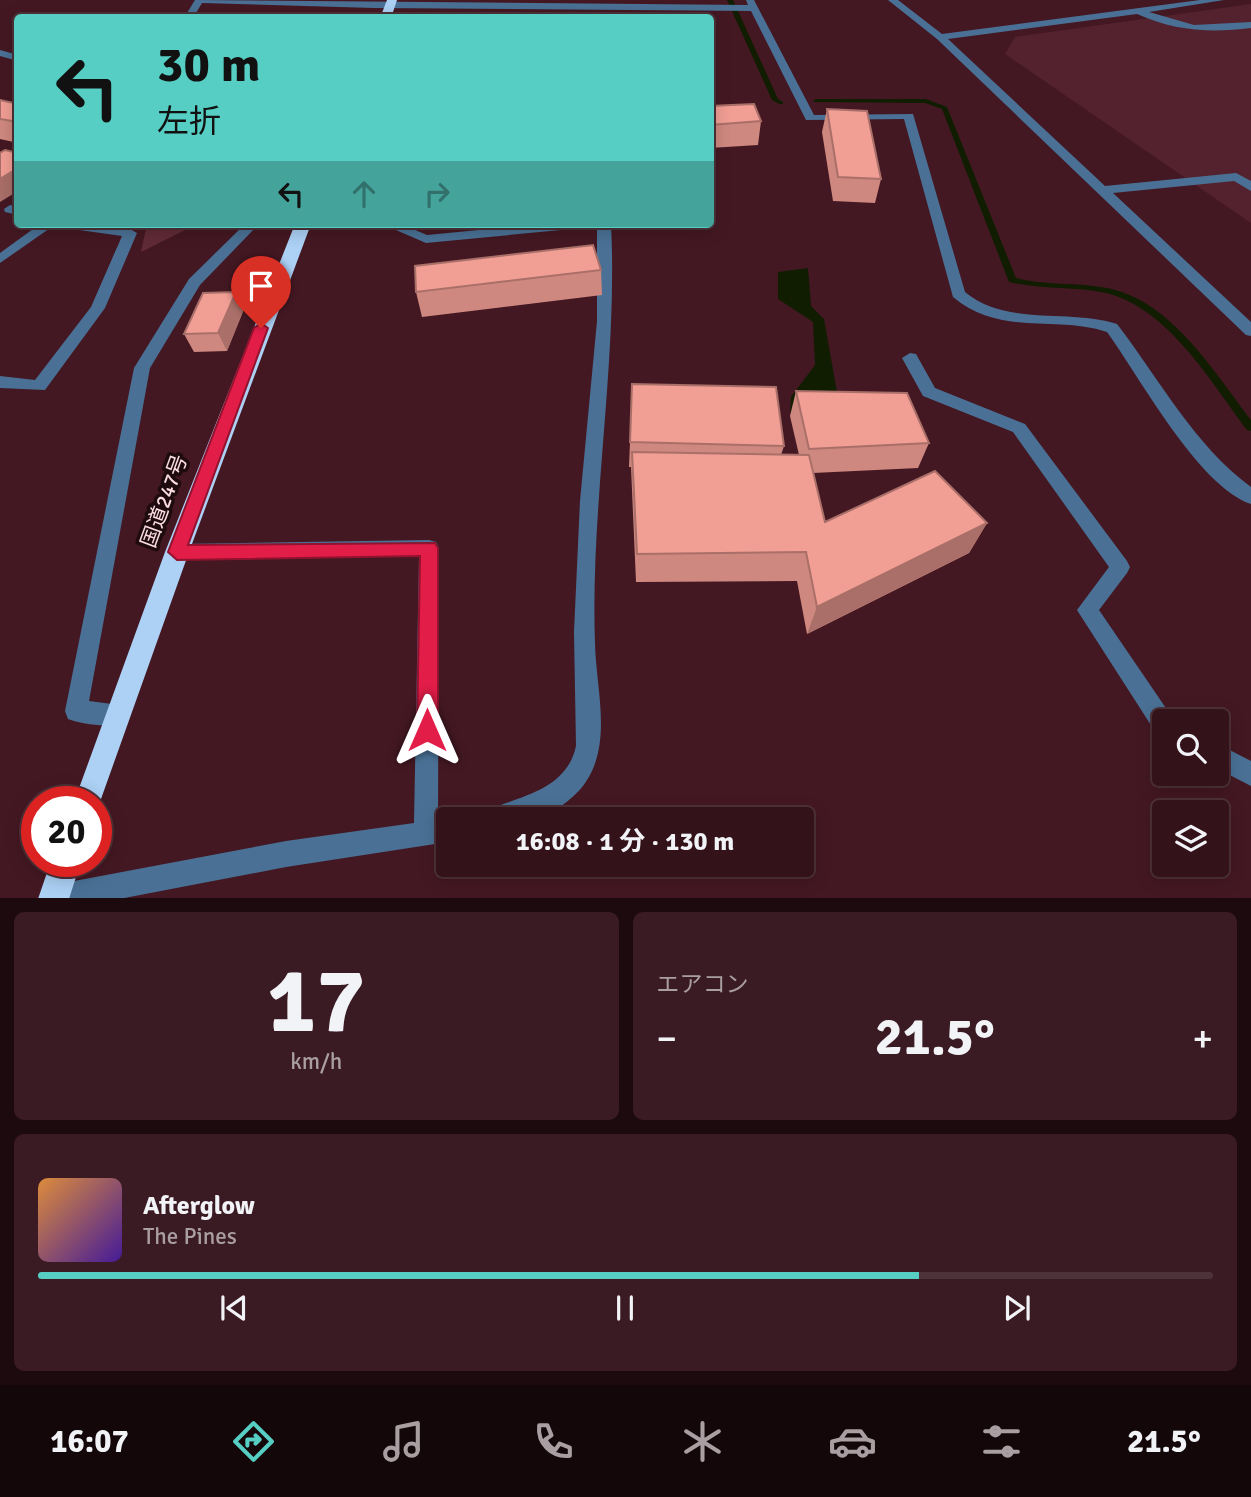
<!DOCTYPE html>
<html lang="ja">
<head>
<meta charset="utf-8">
<style>
	body { margin:0; font-family:Signika,"Noto Sans JP",sans-serif; background:#3b1b23; color:#f1f3f6; height:100vh; display:flex; flex-direction:column; font-size:26px; white-space:nowrap }
	* { box-sizing:border-box; margin:0 }
	p { font-size:23px; color:#a99ea2 }
	.icon { flex:none; width:38px; height:38px; fill:none; stroke:currentColor; stroke-width:2; stroke-linecap:round; stroke-linejoin:round }
	.map { position:relative; height:898px; overflow:hidden }
	.details { display:flex; flex-direction:column; gap:14px; padding:14px; background:#1c0a0e; flex:1 }
	.details>* { flex:none }
	.top-card { position:absolute; left:14px; top:14px; width:700px; height:214px; border-radius:7px; box-shadow:0 4px 18px #0003,0 0 0 2px #4e3239; background:#56cec4; color:#111; overflow:hidden }
	.buttons { position:absolute; left:1152px; top:709px; display:grid; gap:14px }
	.buttons a { display:grid; place-items:center; width:77px; height:77px; border-radius:7px; background:#33121a; box-shadow:0 4px 18px #0003,0 0 0 2px #4e3239; font-size:35px }
	.speed { position:absolute; left:21px; top:786px; display:flex; gap:14px; font-size:35px; font-weight:700; text-align:center }
	.speed>* { display:grid; place-content:center; width:91px; height:91px; border-radius:50%; background:#33121a; box-shadow:0 4px 18px #0003,0 0 0 2px #4e3239; line-height:1 }
	.speed .limit { border:10px solid #d22; background:#fff; color:#111 }
	.pin { position:absolute; display:grid; place-items:center; width:60px; height:60px; color:#fff; margin:-72px -30px; border-radius:50% 50% 50% 0; rotate:-45deg; box-shadow:0 0 7px #0007 }
	.pin .icon { rotate:45deg }
	.me { position:absolute; width:77px; margin:-38px; rotate:0deg; stroke-linejoin:round; filter:drop-shadow(0 0 5px #0008) }
	.turn { display:flex; align-items:center; gap:24px; height:147px; padding:0 28px; font-size:32px }
	.turn .icon { width:91px; height:91px; stroke-width:2.5 }
	.turn b { display:block; font-size:49px; line-height:60px }
	.lanes { display:flex; align-items:center; height:66px; padding:0 28px; background:#0003; justify-content:center; gap:35px; direction:ltr }
	.lanes .off { opacity:.35 }
	.big { font-size:52px; font-weight:700; line-height:1.1 }
	.details .tile { flex:1; display:flex; flex-direction:column; justify-content:center; gap:10px; min-width:0; padding:0 24px; border-radius:10px; background:#3b1b23 }
	.details .dial { align-items:center; gap:0 }
	.dial b { font-size:91px; line-height:1 }
	.song { display:flex; align-items:center; gap:21px }
	.cover { width:84px; height:84px; border-radius:10px; background:linear-gradient(135deg,hsl(30 70% 55%),hsl(260 70% 35%)) }
	.played { height:7px; border-radius:4px; background:linear-gradient(90deg,#56cec4 75%,#4e3239 75%) }
	.keys { display:flex; justify-content:space-around; direction:ltr }
	.heat { display:flex; justify-content:space-between; align-items:center; font-size:38px; direction:ltr }
	.details .tiles { flex:1; display:grid; gap:14px; grid-template-columns:1fr 1fr }
	.tile:last-child { grid-column:span 2 }
	.trip { position:absolute; left:436px; top:807px; width:378px; height:70px; border-radius:7px; background:#33121a; box-shadow:0 4px 18px #0003,0 0 0 2px #4e3239; font-weight:700; line-height:70px; text-align:center }
	.tabs { display:flex; height:112px; justify-content:space-around; align-items:center; background:#14070a; color:#a99ea2 }
	.tabs .icon { width:49px; height:49px }
	.tabs .on { color:#56cec4 }
	.tabs b { font-size:32px; color:#f1f3f6 }
	.map>svg:first-child { display:block }
	.built { fill:#54222e }
	.green { fill:#612b37 }
	.water { fill:#101d00 }
	.lines { fill:none; stroke-linecap:round; stroke-linejoin:round }
	.stream { fill:#101d00; fill-rule:evenodd }
	.minor { fill:#4a7195; fill-rule:evenodd }
	.highway { fill:#acd1f5; fill-rule:evenodd }
	.wall { fill:#cf887f }
	.shaded-wall { fill:#a96f68 }
	.building { fill:#f19e94; stroke:#a96f68; stroke-width:2 }
	.route { fill:#e11d48; stroke:#92132f; stroke-width:2 }
	.labels { text-anchor:middle; stroke-width:7; stroke-linejoin:round; paint-order:stroke }
	.street-label { font-size:21px; fill:#fbdde1; stroke:#1e0b0f }
</style>
</head>
<body>
<div class="map">
<svg width="1251" height="899" viewBox="0 0 1251 899">
	<rect width="100%" height="100%" fill="#441823"/>
	<polygon class="built" points="1251,4 1251,223 1005,54 1015,37"/>
	<polygon class="green" points="147,224 197,224 141,252"/>
	<polygon class="water" points="808,268 811,306 824,319 837,392 894,412 790,412 791,397 815,365 813,322 778,299 778,272"/>
	<g class="lines">
		<g class="stream">
			<polygon points="727,0 733,0 778,99 783,102 783,104 779,104 772,100"/>
			<path d="M816,99H926L947,107L1016,278C1045,286 1077,282 1107,288C1171,300 1214,372 1251,420V431L1247,430C1211,382 1168,308 1106,293C1074,286 1042,290 1009,282L942,109L925,103L814,102L813,101Z"/>
		</g>
		<g class="minor">
			<path d="M195,0L748,5L746,0H754L814,115L913,114L965,292C1007,327 1068,308 1117,324C1160,380 1194,445 1251,487V504C1199,487 1139,376 1107,332C1056,315 1001,337 953,297L904,119L806,120L751,11L374,8L202,3L193,18H184Z"/>
			<path d="M888,0H898L942,34L1200,0H1224L1149,12L1194,25L1251,22V28C1210,33 1175,31 1137,14L948,39L1105,186L1236,173L1251,181V191L1234,181L1113,193L1251,322V336L1246,335L937,39Z"/>
			<polygon points="0,50 18,55 18,61 0,56"/>
			<polygon points="10,205 18,207 18,215 5,212 4,209"/>
			<polygon points="40,224 56,224 0,263 0,253"/>
			<path d="M58,224C78,224 122,221 137,233L105,308L45,390L0,388V376L35,380L91,307L122,236L65,228Z"/>
			<path d="M245,224H259L200,285L150,368L89,701L127,706L130,714L127,722C112,728 83,725 68,719L65,711L134,368L189,279Z"/>
			<polygon points="382,224 401,224 427,235 541,224 589,224 582,228 426,243"/>
			<path d="M597,224H611C618,364 590,504 595,644C596,687 612,741 587,780C577,797 551,816 532,819C517,822 499,819 484,819L487,810C522,796 567,789 576,746L574,632L580,501L597,321Z"/>
			<polygon points="910,353 916,354 935,388 1025,424 1127,561 1130,567 1127,573 1099,610 1172,717 1174,721 1164,721 1164,736 1156,733 1077,610 1109,567 1013,432 923,396 902,358"/>
			<polygon points="429,540 436,542 439,548 438,819 451,819 448,819 448,842 286,867 119,899 40,899 44,889 53,885 286,841 414,823 419,556 177,560 170,558 167,552 170,546 177,544"/>
			<polygon points="1216,743 1251,761 1251,786 1216,768"/>
		</g>
		<g class="highway">
			<polygon points="387,0 397,0 391,18 380,18"/>
			<polygon points="295,224 311,224 189,552 96,813 96,802 74,802 165,552"/>
			<polygon points="51,861 81,861 69,899 38,899"/>
		</g>
	</g>
	<g class="wall">
		<polygon points="0,100 18,104 18,143 0,139"/>
		<polygon points="710,106 761,121 758,145 710,148"/>
		<polygon points="827,109 881,179 875,203 833,201 822,132"/>
		<polygon points="601,270 602,295 422,317 416,292"/>
		<polygon points="236,292 244,309 227,351 194,352 184,334"/>
		<polygon points="796,391 929,443 918,468 813,473 825,522 987,523 969,553 807,634 797,581 636,582 631,467 629,467 630,442 784,446 781,455 799,455 790,416"/>
	</g>
	<g class="shaded-wall">
		<polygon points="18,168 18,191 0,202 0,179"/>
		<polygon points="236,292 244,309 227,351 218,333"/>
		<polygon points="987,523 969,553 807,634 817,607"/>
	</g>
	<g class="building">
		<polygon points="0,100 18,104 18,122 0,119"/>
		<polygon points="754,104 761,121 710,125 710,106"/>
		<polygon points="827,109 867,111 881,179 838,177"/>
		<polygon points="5,150 18,153 18,168 0,179 0,153"/>
		<polygon points="593,245 601,270 416,292 415,266"/>
		<polygon points="236,292 218,333 184,334 203,293"/>
		<polygon points="632,384 776,387 784,446 630,442"/>
		<polygon points="796,391 907,393 929,443 809,449"/>
		<polygon points="632,452 809,455 825,522 935,471 987,523 817,607 806,552 637,554"/>
	</g>
	<polygon class="route" points="261,323 268,328 188,545 435,543 438,548 438,730 435,738 427,741 420,738 417,730 420,556 177,560 168,552 254,328"/>
	<g class="labels">
		<g class="street-label">
			<text transform="translate(164 501) rotate(-70)" y="7">国道247号</text>
		</g>
	</g>
</svg>
<div class="buttons">
<a><svg class="icon" aria-label="search" viewBox="0 0 24 24"><circle cx="10" cy="10" r="6"/><path d="M15 15l6 6"/></svg></a>
<a><svg class="icon" aria-label="layers" viewBox="0 0 24 24"><path d="M12 4l9 5-9 5-9-5zM3 14l9 5 9-5"/></svg></a>
</div>
<div class="speed"><div class="limit">20</div></div>
<div class="pin" style="left:261px;top:328px;background:#d93025"><svg class="icon" aria-label="arrive" viewBox="0 0 24 24"><path d="M6 21V4h12l-3 4 3 4H6"/></svg></div>
<svg class="me" style="left:427px;top:730px" viewBox="-20 -20 40 40"><path d="M0-17L14 15 0 8-14 15z" fill="#e11d48" stroke="#fff" stroke-width="4"/></svg>
<div class="trip">16:08 · 1 分 · 130 m</div>
<div class="top-card">
<div class="turn"><svg class="icon" aria-label="left" viewBox="0 0 24 24"><path d="M17 20v-9H6M10 6l-5 5 5 5"/></svg><div><b>30 m</b>左折</div></div>
<div class="lanes"><svg class="icon" aria-label="left" viewBox="0 0 24 24"><path d="M17 20v-9H6M10 6l-5 5 5 5"/></svg><svg class="icon off" aria-label="ahead" viewBox="0 0 24 24"><path d="M12 20V5M6 11l6-6 6 6"/></svg><svg class="icon off" aria-label="right" viewBox="0 0 24 24"><path d="M7 20v-9h11M14 6l5 5-5 5"/></svg></div>
</div>
</div>
<section class="details">
<div class="tiles">
<div class="tile dial"><b>17</b><p>km/h</p></div>
<div class="tile"><p>エアコン</p>
<div class="heat"><a>−</a><b class="big">21.5°</b><a>+</a></div>
</div>
<div class="tile">
<div class="song"><i class="cover"></i><div><b>Afterglow</b><p>The Pines</p></div></div>
<div class="played"></div>
<div class="keys"><svg class="icon" aria-label="previous" viewBox="0 0 24 24"><path d="M18 5L8 12l10 7zM5 5v14"/></svg><svg class="icon" aria-label="pause" viewBox="0 0 24 24"><path d="M8 5v14M16 5v14"/></svg><svg class="icon" aria-label="next" viewBox="0 0 24 24"><path d="M6 5l10 7-10 7zM19 5v14"/></svg></div>
</div>
</div>
</section>
<nav class="tabs">
<b>16:07</b>
<svg class="icon on" aria-label="directions" viewBox="0 0 24 24"><path d="M12 3l9 9-9 9-9-9zM9 14v-3h6M13 9l2 2-2 2"/></svg>
<svg class="icon" aria-label="music" viewBox="0 0 24 24"><path d="M9 18V5l10-2v13"/><circle cx="6" cy="18" r="3"/><circle cx="16" cy="16" r="3"/></svg>
<svg class="icon" aria-label="phone" viewBox="0 0 24 24"><path d="M5 4h4l2 5-3 2q2 4 5 5l2-3 5 2v4C11 20 4 13 5 4z"/></svg>
<svg class="icon" aria-label="climate" viewBox="0 0 24 24"><path d="M12 3v18M4 7l16 10M4 17L20 7"/></svg>
<svg class="icon" aria-label="car" viewBox="0 0 24 24"><path d="M5 17H2v-5l4-1 3-4h7l3 4 3 1v5h-3M9 17h6M6 11h13"/><circle cx="7" cy="17" r="2"/><circle cx="17" cy="17" r="2"/></svg>
<svg class="icon" aria-label="filters" viewBox="0 0 24 24"><path d="M4 7h16M4 17h16"/><circle cx="9" cy="7" r="2"/><circle cx="15" cy="17" r="2"/></svg>
<b>21.5°</b>
</nav>
</body>
</html>
